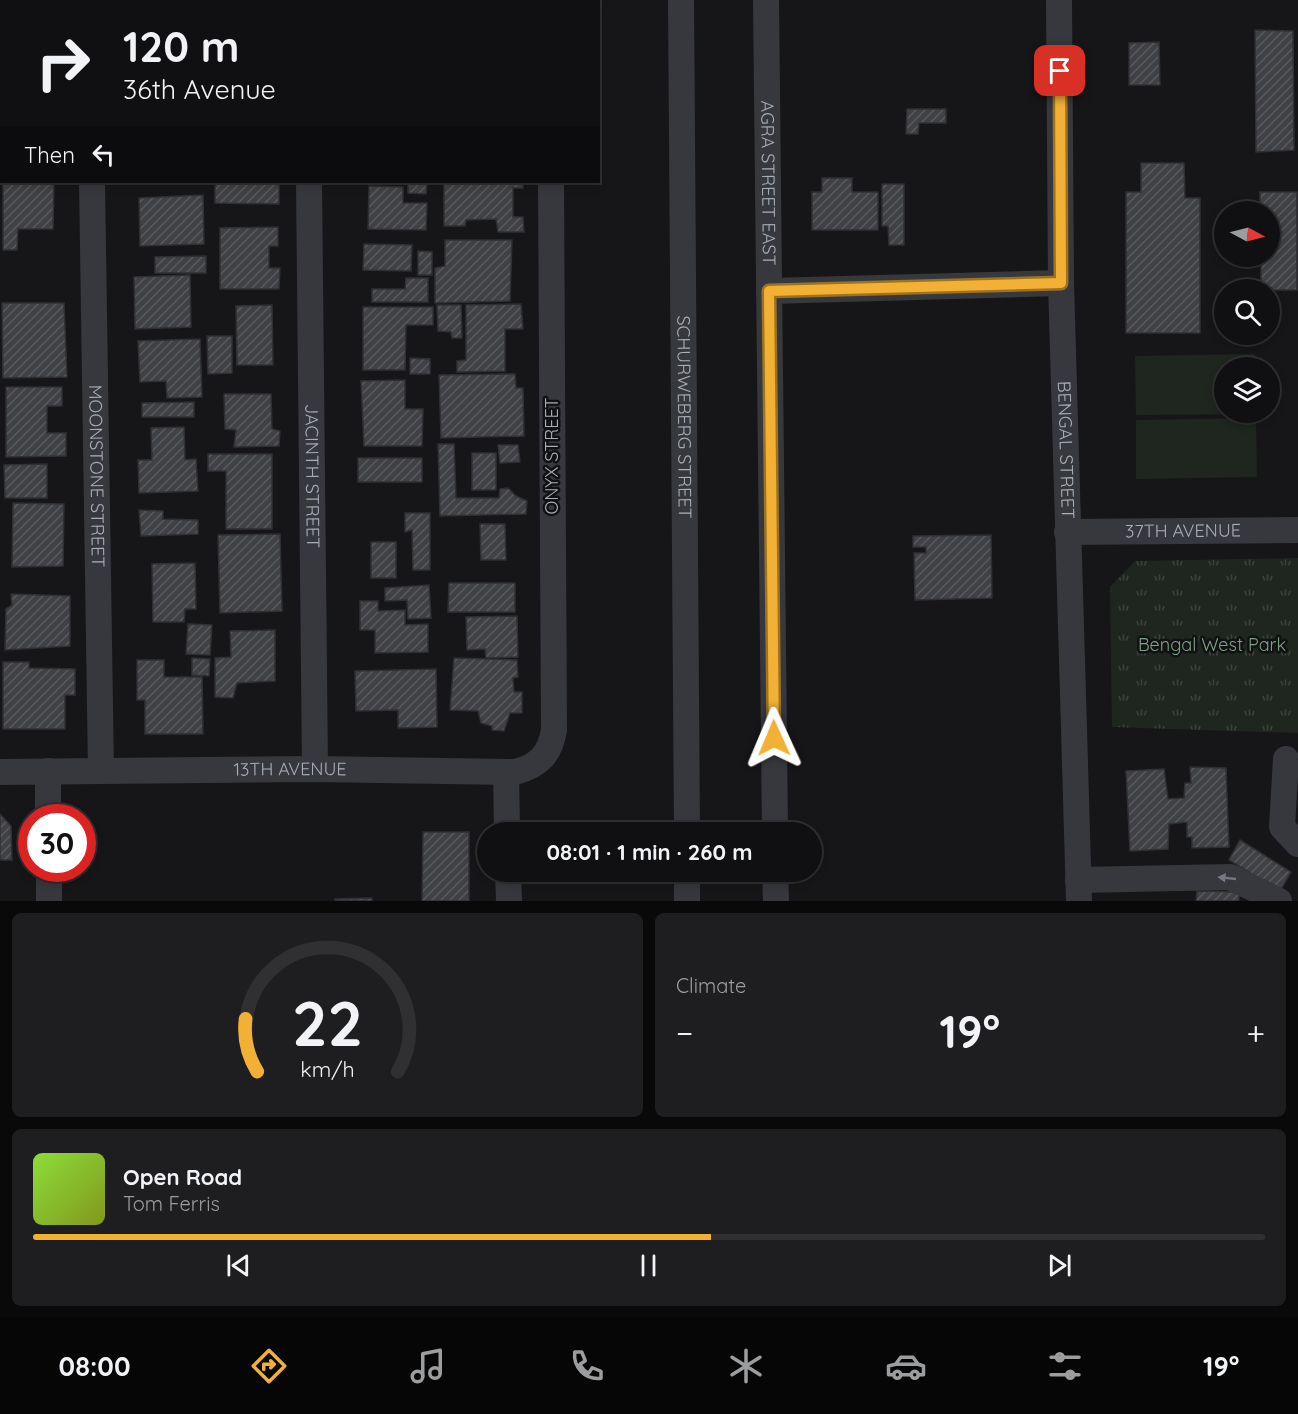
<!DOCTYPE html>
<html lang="en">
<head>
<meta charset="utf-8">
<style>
	body { margin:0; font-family:Quicksand,sans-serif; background:#1e1e20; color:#f1f3f6; height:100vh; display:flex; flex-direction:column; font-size:22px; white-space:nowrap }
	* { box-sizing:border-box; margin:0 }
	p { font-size:20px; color:#9c9d9f }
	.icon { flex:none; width:33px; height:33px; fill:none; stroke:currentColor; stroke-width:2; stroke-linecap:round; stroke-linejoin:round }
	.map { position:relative; height:901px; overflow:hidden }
	.details { display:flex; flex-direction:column; gap:12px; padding:12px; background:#09090a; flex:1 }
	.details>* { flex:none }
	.guide { position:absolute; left:0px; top:0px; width:600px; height:183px; box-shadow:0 3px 9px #0003,0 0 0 2px #303032; background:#101012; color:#f1f3f6; overflow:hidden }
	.needle { width:39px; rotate:97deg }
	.controls { position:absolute; left:1214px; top:201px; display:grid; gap:12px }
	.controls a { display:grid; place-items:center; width:66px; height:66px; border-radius:50%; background:#101012; box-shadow:0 3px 9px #0003,0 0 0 2px #303032; font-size:30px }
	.speed { position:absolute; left:18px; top:804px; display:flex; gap:12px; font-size:30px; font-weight:700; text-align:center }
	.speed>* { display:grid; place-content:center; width:78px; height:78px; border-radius:50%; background:#101012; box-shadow:0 3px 9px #0003,0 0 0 2px #303032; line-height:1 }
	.speed .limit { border:9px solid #d22; background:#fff; color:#111 }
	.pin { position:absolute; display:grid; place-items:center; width:51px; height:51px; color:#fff; margin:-26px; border-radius:12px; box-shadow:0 3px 9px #0006 }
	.me { position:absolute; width:66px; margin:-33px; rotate:359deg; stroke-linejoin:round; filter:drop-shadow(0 0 4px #0008) }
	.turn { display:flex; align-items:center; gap:21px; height:126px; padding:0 24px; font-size:27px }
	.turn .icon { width:78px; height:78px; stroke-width:2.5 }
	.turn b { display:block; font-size:42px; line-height:51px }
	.then { display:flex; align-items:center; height:57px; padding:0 24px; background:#0003; gap:12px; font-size:22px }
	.big { font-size:45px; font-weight:700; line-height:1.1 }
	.details .tile { flex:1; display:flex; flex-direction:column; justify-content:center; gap:9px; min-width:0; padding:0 21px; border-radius:9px; background:#1e1e20 }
	.details .dial { align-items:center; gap:0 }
	.dial svg { height:156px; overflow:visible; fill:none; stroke:#303032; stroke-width:7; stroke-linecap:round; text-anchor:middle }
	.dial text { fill:#f1f3f6; stroke:none }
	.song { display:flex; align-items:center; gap:18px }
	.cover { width:72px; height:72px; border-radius:9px; background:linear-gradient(135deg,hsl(90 70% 55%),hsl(70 70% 35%)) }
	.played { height:6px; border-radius:3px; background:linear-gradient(90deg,#f2b134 55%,#303032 55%) }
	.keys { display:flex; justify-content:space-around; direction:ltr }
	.heat { display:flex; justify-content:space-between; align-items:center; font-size:33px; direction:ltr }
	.details .tiles { flex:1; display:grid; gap:12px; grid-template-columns:1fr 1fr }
	.tile:last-child { grid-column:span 2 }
	.trip { position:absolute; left:477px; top:822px; width:345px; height:60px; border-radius:30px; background:#101012; box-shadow:0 3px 9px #0003,0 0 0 2px #303032; font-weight:700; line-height:60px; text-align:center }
	.tabs { display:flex; height:96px; justify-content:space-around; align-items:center; background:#060607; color:#9c9d9f }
	.tabs .icon { width:42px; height:42px }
	.tabs .current { color:#f2b134 }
	.tabs b { font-size:27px; color:#f1f3f6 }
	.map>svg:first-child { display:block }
	.park { fill:url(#park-tufts) }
	.garden { fill:#1e261f }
	.building { fill:url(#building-hatch); stroke:#303034; stroke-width:1.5 }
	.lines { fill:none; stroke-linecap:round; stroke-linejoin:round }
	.minor { stroke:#37383d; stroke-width:26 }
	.oneway { fill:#757881 }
	.route-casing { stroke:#9d7322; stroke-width:15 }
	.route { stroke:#f2b134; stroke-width:10 }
	.labels { text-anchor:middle; stroke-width:5; stroke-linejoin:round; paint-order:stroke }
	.street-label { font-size:18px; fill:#a8adb8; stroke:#111113 }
	.park-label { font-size:18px; fill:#7fa381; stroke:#111113 }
</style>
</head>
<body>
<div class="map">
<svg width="1298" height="901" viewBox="0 0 1298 901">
	<defs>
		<pattern id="park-tufts" width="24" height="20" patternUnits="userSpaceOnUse" patternTransform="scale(1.5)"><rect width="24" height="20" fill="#1e261f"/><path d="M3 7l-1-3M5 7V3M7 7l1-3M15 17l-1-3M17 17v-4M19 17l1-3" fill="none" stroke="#3c433d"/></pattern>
		<pattern id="building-hatch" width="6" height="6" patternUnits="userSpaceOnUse" patternTransform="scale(1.5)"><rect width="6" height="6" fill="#404145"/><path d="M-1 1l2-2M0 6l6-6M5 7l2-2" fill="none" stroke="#595a5e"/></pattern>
	</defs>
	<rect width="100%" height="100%" fill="#161618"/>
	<polygon class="park" points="1298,558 1298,733 1112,727 1110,587 1135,561"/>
	<g class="garden">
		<polygon points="1255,354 1256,367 1224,368 1224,412 1256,414 1136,415 1135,356"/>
		<polygon points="1256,418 1257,477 1136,479 1136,420"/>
	</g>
	<g class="building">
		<polygon points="0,21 2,21 0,78"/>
		<polygon points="1255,30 1293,31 1294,150 1256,152"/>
		<polygon points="1159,42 1160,85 1129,85 1129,43"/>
		<polygon points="907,109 946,109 946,123 919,123 918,134 906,134"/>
		<rect x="0" y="141" width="2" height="24"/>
		<polygon points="1141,163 1184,163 1185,198 1200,198 1200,333 1126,333 1126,192 1141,192"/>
		<polygon points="822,178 852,178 852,192 878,192 878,230 812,230 812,192 822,192"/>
		<polygon points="24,182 54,182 53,229 18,229 17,250 3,250 3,183"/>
		<polygon points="215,182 279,182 279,204 215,203"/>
		<polygon points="408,182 427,182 426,194 408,193"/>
		<polygon points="444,182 523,182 523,188 513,188 513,217 523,217 524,232 498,232 496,219 466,220 465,226 444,226"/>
		<polygon points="882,184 904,184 904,245 889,245 888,226 882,226"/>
		<polygon points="369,186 403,187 403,203 427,203 426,230 368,229"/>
		<polygon points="1260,192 1297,192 1297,290 1261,290 1261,256 1269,256 1269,212 1260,212"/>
		<polygon points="203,195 204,244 140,246 139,198"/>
		<polygon points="278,227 278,246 269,246 269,268 280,268 279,289 220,289 220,228"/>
		<polygon points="445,240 512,240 510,301 435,303 435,268 445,266"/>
		<polygon points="364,244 412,245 411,271 363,270"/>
		<polygon points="418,251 432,252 432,275 418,275"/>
		<polygon points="206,256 206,273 155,273 155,257"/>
		<polygon points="190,275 191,327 135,329 134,277"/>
		<polygon points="406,278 428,278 428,302 372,302 372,289 405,289"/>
		<polygon points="2,303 64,303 67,377 3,378"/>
		<polygon points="521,304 523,329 505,329 505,371 457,372 457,361 466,360 466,305"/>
		<polygon points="272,305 273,365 237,365 236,306"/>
		<polygon points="437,305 461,305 462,338 452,338 451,332 438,331"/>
		<polygon points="363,307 433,307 433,325 406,325 405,370 363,370"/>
		<polygon points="207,336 232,336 232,373 208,374"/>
		<polygon points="200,339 202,397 167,398 166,381 140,382 138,341"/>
		<polygon points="410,358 430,359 430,374 410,374"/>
		<polygon points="515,374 516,388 523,388 524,436 441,438 439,375"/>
		<polygon points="405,380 405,409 423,409 422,446 364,446 361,381"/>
		<polygon points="6,387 62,387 62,406 47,406 47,433 66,433 66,456 6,457"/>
		<polygon points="224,394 271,394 272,429 280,431 279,446 234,447 236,430 225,429"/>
		<polygon points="194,402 194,417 142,417 142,403"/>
		<polygon points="184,427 185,460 196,459 198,491 139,493 138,460 152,460 151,428"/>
		<polygon points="438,444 454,444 456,498 499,498 500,489 508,488 516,496 527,501 526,514 440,516"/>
		<polygon points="498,445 518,445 520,462 500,463"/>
		<rect x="472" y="453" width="24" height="37"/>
		<polygon points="208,454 272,454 272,529 226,529 226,471 208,471"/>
		<rect x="358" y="458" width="64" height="24"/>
		<polygon points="47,464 47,498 5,498 4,465"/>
		<polygon points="13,503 64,504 63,566 12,567"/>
		<polygon points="139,510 163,511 163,519 198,520 198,534 141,536"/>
		<polygon points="405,513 430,513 430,570 413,570 412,530 405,532"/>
		<polygon points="480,524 505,524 506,560 481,560"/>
		<polygon points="280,534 282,611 220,613 218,535"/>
		<polygon points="991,535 992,598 915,600 914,553 926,553 926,547 913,547 913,536"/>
		<rect x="371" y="542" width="25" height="36"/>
		<polygon points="195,563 196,609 185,609 184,622 153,622 152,564"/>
		<polygon points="449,583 515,583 515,612 448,612"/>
		<polygon points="429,585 431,618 408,619 407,600 385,601 385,588"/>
		<polygon points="11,594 70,596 70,646 5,650 6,609 12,605"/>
		<polygon points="360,601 378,601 378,611 405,610 405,625 428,624 428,652 375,653 375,630 360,630"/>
		<polygon points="517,616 518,657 486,658 485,649 467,650 466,617"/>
		<polygon points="188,624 212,625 210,655 186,654"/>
		<polygon points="275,630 275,681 237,683 233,698 215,697 215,658 231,657 230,631"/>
		<polygon points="192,658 210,659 209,676 192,675"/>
		<polygon points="454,658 517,660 518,677 513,678 514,692 522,692 522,713 510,713 504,731 492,730 492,726 481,723 478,711 450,710"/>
		<polygon points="137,660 164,660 164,677 202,677 203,734 145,734 145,700 137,700"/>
		<polygon points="3,662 29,662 29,668 75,669 75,695 65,695 65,729 3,729"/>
		<polygon points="436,669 437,727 398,728 398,710 356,711 355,671"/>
		<polygon points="1190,767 1226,768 1229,847 1192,848 1192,837 1187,837 1187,822 1169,824 1168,849 1130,851 1126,771 1164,769 1168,799 1184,798 1185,783 1191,783"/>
		<polygon points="0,814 11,826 12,860 0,860"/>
		<polygon points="423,832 469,832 469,901 422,901"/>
		<polygon points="1240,840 1291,872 1280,891 1229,860"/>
		<polygon points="1197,891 1239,892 1239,901 1196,901"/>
		<polygon points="372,898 372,901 335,901 335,899"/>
	</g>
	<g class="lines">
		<g class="minor">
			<polyline points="89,0 89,2"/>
			<polyline points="308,0 308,2"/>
			<polyline points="550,0 550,2"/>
			<path id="s1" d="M681,0L687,832"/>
			<path id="s2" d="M766,0L775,832"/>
			<path id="s3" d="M1059,0L1061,283L1079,901"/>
			<path id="s4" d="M92,182L101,771"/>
			<path id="s5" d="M309,182L315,769"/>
			<polyline points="769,291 1061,283"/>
			<path id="s6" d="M1067,532L1298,530"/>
			<polyline points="1286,759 1282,827 1298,844"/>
			<polyline points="48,771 48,818"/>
			<path id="s7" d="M0,772L315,769L515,772C539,766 550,754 554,730L551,182"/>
			<polyline points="506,772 507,832"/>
			<polyline points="49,868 49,901"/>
			<polyline points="508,872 509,901"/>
			<polyline points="687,872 687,901"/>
			<polyline points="775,872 776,901"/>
			<polyline points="1078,880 1230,877 1279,901"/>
		</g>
	</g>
	<defs><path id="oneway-solid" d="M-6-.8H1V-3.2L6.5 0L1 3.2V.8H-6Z" transform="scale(1.5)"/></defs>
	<use class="oneway" href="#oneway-solid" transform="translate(1227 878) rotate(-174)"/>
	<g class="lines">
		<g class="route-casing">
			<polyline id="route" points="774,738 769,291 1061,283 1060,71"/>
		</g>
		<use href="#route" class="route"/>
	</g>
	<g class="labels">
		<g class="street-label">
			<text dy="6" stroke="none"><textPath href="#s2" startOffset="183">AGRA STREET EAST</textPath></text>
			<text dy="6" stroke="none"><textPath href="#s1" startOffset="417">SCHURWEBERG STREET</textPath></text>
			<text dy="6" stroke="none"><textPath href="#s3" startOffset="450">BENGAL STREET</textPath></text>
			<text transform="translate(552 456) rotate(-90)" y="6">ONYX STREET</text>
			<text dy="6" stroke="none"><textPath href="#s5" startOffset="294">JACINTH STREET</textPath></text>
			<text dy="6" stroke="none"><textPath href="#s4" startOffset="294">MOONSTONE STREET</textPath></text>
			<text dy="6" stroke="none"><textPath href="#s6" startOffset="116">37TH AVENUE</textPath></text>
			<text dy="6" stroke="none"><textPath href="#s7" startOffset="290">13TH AVENUE</textPath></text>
		</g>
		<g class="park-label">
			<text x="1212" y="651">Bengal West Park</text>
		</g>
	</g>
</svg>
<div class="controls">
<a><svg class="needle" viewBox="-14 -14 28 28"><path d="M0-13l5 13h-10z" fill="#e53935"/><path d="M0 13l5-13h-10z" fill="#9c9d9f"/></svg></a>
<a><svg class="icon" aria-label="search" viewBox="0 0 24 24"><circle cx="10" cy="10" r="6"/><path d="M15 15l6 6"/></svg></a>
<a><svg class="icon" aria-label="layers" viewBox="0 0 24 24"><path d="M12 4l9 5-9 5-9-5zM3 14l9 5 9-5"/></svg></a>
</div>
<div class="speed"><div class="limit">30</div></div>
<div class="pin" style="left:1060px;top:71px;background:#d93025"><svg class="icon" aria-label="arrive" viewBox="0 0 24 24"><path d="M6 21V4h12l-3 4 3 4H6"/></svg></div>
<svg class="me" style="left:774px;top:738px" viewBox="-20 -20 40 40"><path d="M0-17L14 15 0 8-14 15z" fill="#f2b134" stroke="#fff" stroke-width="4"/></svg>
<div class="trip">08:01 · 1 min · 260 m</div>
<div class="guide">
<div class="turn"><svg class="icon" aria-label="right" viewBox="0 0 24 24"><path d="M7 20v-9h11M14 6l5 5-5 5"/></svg><div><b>120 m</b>36th Avenue</div></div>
<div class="then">Then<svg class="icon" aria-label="left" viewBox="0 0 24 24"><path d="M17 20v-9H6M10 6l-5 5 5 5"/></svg></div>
</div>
</div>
<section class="details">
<div class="tiles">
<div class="tile dial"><svg viewBox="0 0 100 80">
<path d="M14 69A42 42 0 1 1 86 69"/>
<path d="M14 69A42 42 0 0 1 8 42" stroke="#f2b134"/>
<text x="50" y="56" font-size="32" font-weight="700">22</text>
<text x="50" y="72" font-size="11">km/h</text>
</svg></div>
<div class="tile"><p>Climate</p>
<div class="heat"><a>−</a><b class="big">19°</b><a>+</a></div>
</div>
<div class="tile">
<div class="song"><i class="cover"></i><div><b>Open Road</b><p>Tom Ferris</p></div></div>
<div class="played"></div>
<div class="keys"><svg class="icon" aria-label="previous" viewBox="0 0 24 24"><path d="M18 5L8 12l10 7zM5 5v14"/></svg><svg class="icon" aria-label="pause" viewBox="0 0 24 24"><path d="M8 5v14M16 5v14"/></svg><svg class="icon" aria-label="next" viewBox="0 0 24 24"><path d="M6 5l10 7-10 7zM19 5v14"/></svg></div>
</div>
</div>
</section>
<nav class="tabs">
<b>08:00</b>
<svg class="icon current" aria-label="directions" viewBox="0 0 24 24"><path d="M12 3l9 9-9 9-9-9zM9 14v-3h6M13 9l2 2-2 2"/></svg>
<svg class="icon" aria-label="music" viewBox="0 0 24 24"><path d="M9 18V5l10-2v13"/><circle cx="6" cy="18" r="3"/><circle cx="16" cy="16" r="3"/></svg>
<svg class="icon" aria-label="phone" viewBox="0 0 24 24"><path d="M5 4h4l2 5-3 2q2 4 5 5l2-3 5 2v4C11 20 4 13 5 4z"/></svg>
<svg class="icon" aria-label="climate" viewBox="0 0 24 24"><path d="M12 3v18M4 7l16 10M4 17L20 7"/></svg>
<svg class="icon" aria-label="car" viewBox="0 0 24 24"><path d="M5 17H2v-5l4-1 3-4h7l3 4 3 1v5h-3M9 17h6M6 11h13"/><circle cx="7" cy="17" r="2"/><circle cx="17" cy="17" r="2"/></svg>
<svg class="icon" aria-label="filters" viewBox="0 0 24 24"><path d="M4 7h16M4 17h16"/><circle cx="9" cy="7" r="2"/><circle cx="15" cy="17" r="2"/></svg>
<b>19°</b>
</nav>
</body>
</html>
